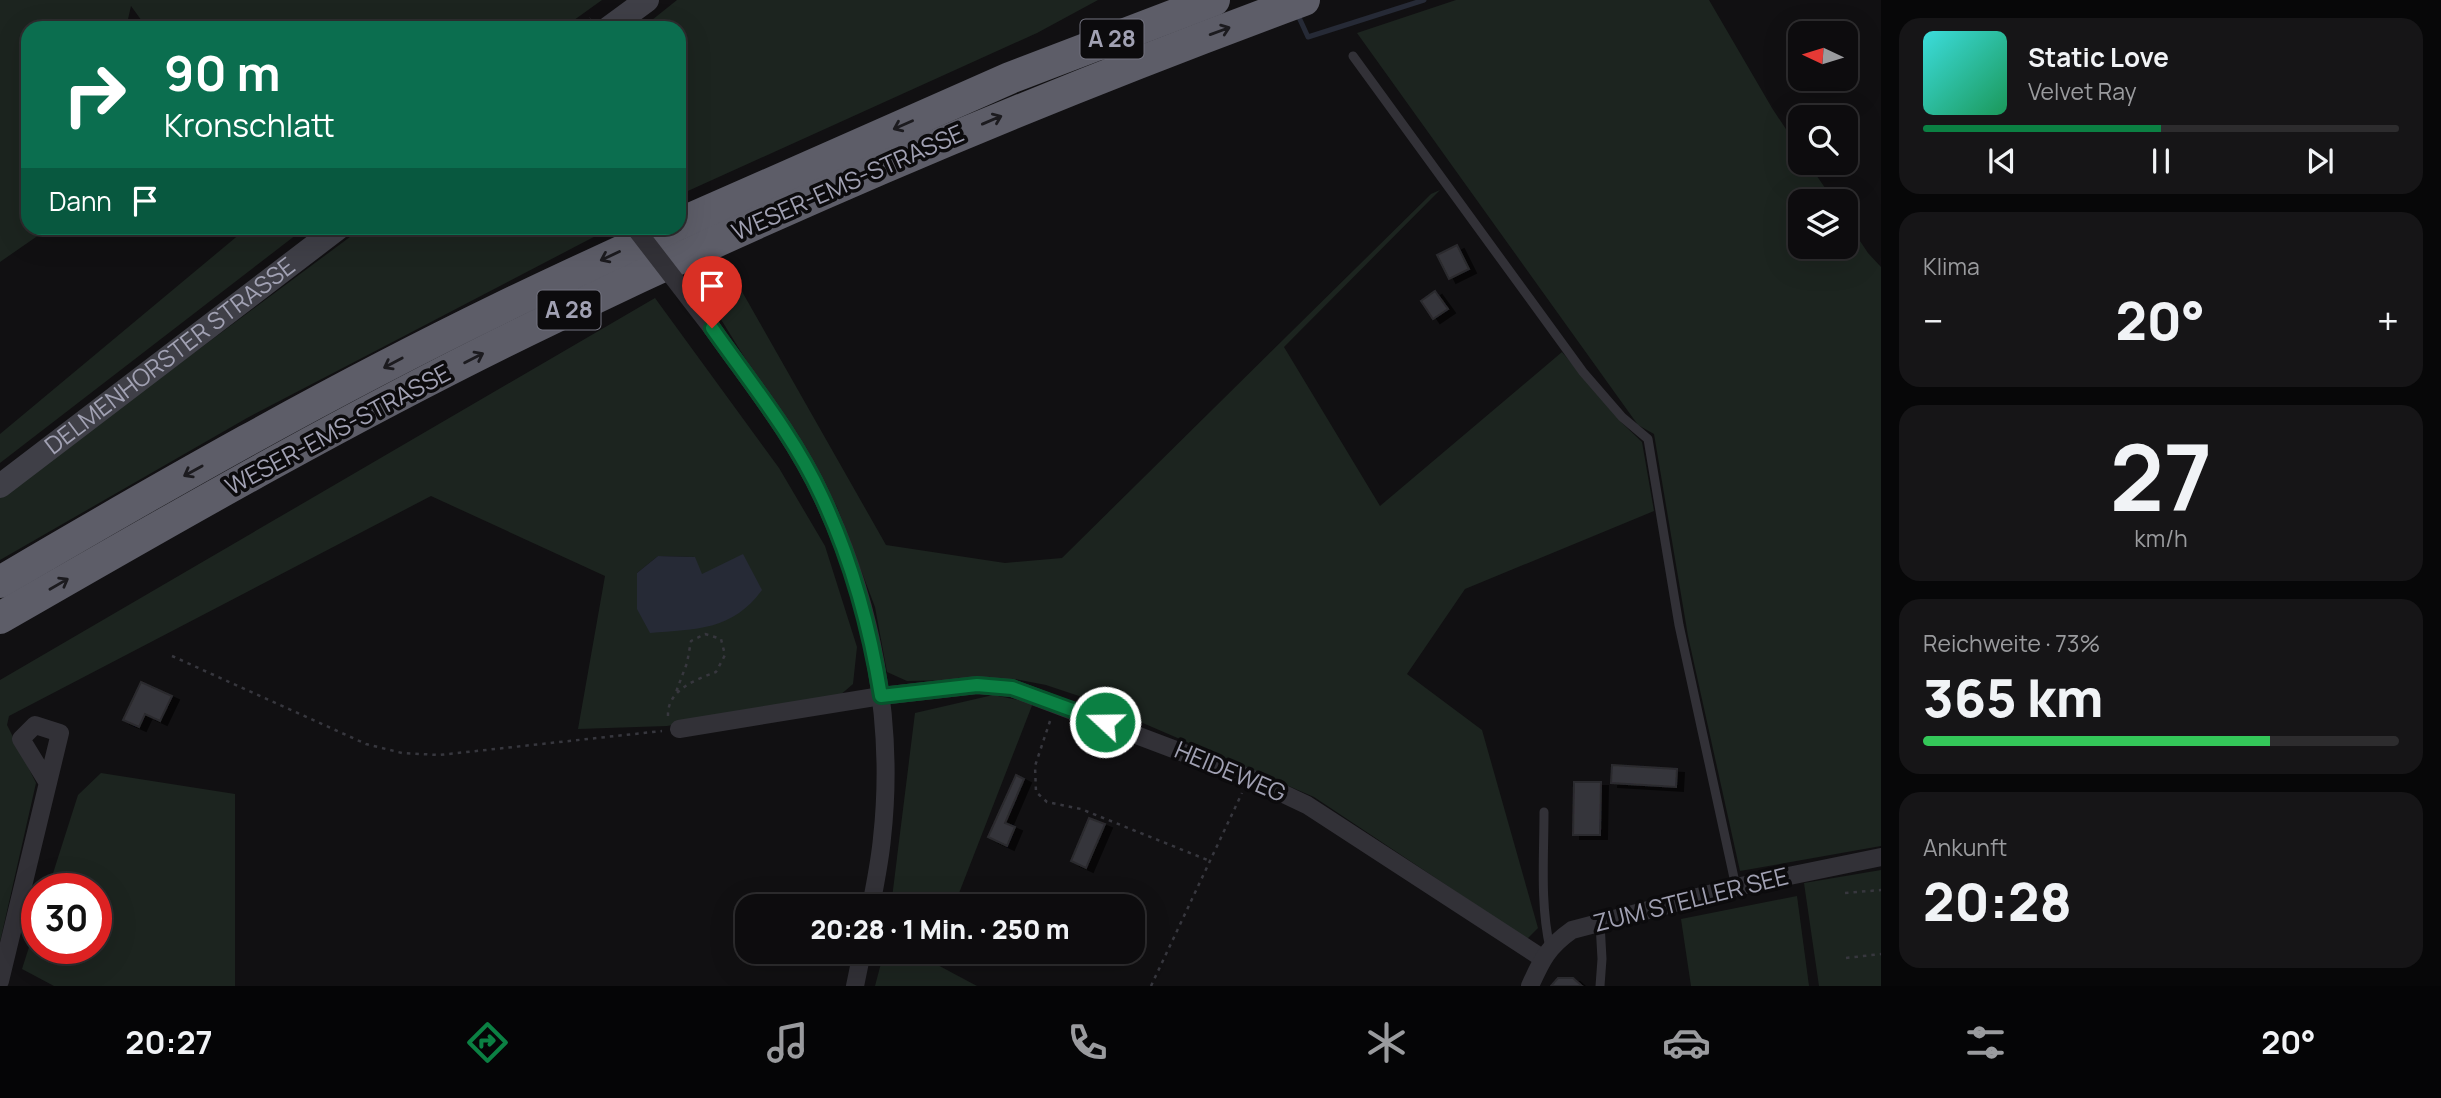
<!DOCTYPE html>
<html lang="de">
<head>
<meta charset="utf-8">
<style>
	body { margin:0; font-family:Manrope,sans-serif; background:#161517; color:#f1f3f6; height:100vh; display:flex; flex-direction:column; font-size:26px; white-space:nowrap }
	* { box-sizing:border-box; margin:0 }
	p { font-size:23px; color:#9a9b9e }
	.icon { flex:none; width:38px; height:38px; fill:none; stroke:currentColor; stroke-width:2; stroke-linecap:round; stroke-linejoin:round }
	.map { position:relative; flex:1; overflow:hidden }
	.panel { display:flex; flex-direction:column; gap:18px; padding:18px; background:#070708; width:560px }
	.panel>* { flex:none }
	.banner { position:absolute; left:21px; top:21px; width:665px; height:214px; border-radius:21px; box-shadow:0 7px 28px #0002,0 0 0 2px #2d2c2e; background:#0b6e4f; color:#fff; overflow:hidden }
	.needle { width:46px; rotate:274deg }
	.buttons { position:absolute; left:1788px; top:21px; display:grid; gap:14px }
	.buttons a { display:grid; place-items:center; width:70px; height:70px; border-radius:14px; background:#0d0c0e; box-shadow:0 7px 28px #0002,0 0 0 2px #2d2c2e; font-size:35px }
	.speed { position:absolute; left:21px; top:873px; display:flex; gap:14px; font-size:35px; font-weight:700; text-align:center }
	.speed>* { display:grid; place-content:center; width:91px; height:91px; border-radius:50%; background:#0d0c0e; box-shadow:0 7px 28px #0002,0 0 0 2px #2d2c2e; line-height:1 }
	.speed .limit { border:10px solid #d22; background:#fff; color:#111 }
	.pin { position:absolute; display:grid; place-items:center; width:60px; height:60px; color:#fff; margin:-72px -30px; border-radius:50% 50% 50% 0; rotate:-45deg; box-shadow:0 0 7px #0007 }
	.pin .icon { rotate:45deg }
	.me { position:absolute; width:77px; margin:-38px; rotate:291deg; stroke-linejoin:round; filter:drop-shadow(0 0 5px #0008) }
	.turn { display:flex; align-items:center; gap:24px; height:147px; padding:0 28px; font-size:32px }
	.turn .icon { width:91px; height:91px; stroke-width:2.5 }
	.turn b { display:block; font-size:49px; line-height:60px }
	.then { display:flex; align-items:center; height:66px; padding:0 28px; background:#0003; gap:14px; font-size:26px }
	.big { font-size:52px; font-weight:800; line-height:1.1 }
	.panel .card { flex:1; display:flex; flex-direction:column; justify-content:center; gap:10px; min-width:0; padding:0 24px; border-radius:21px; background:#161517 }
	.panel .dial { align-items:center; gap:0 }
	.dial b { font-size:91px; line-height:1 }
	.song { display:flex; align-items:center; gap:21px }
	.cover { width:84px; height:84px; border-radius:10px; background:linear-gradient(135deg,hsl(180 70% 55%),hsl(150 70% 35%)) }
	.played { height:7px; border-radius:4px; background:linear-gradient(90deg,#0b8043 50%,#2d2c2e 50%) }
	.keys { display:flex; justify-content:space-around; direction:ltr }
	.heat { display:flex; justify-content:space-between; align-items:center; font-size:38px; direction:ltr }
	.charge { height:10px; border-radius:5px; background:linear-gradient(90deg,#34c759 73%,#2d2c2e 0) }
	.trip { position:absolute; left:735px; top:894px; width:410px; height:70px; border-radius:21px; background:#0d0c0e; box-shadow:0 7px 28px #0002,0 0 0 2px #2d2c2e; font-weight:800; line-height:70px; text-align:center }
	.dock { display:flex; height:112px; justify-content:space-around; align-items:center; background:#050506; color:#9a9b9e }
	.dock .icon { width:49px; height:49px }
	.dock .on { color:#0b8043 }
	.dock b { font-size:32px; color:#f1f3f6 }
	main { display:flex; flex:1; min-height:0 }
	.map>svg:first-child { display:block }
	.green { fill:#1c241f; fill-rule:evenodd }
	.water { fill:#262a36 }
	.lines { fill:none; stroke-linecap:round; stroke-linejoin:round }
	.stream { stroke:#262a36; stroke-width:5 }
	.building { fill:#36353a; stroke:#2b2a2e; stroke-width:2; filter:url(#shadow) }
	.path { stroke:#37373e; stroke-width:2.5; stroke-dasharray:3.5 5; stroke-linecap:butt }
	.lane { stroke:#323137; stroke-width:9 }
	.street { stroke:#323137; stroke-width:18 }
	.secondary { stroke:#3f3f47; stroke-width:24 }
	.highway { stroke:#5d5d68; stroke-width:32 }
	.street-bridge { stroke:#323137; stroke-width:18 }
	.oneway { stroke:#1c1b1f }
	.route-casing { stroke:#07532c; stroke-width:18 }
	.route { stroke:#0b8043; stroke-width:12 }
	.labels { text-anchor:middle; stroke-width:7; stroke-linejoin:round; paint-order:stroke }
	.shield { fill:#0c0b0d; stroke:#747481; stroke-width:2 }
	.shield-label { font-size:23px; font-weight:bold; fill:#a1a1b3 }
	.street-label { font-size:24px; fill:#a1a1b3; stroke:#0c0b0d }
</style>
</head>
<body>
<main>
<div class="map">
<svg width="1881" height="986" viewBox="0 0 1881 986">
	<defs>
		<filter id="shadow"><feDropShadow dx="7" dy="4" stdDeviation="0" flood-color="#0009"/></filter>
	</defs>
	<rect width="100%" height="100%" fill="#111012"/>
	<g class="green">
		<polygon points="0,0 602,0 563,28 147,28 131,6 126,28 28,28 28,228 49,228 0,262"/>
		<polygon points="677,0 1098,0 1037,33 679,195 679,28 642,28"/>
		<polygon points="1456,0 1709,0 1772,108 1801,152 1801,163 1808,163 1834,201 1801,201 1801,247 1846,247 1846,220 1868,253 1881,267 1881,846 1740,871 1688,636 1654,434 1638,425 1357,33"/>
		<polygon points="1440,190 1284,347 1380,506 1562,352 1622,423 1642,442 1654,511 1465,589 1407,674 1482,730 1538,928 1527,939 1314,797 1085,698 1046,685 1015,679 907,681 887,672 875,607 837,507 696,279 736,281 886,545 1005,563 1062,558 1431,194"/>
		<polygon points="247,228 305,228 0,463 0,434"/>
		<polygon points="362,228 611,228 247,418 0,560 0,497"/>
		<path d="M655,298L779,468L825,546L857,647L853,684L839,696L667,726L578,729L605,576L431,496L9,716L7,725L36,783L0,942V680ZM658,556L694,557L701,574L637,573Z"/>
		<polygon points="993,695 1033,703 954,906 891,906 915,713"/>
		<polygon points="101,773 235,794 235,986 54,986 22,969 37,922 37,948 96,948 96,889 48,889 78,795"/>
		<polygon points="1881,870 1881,986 1819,986 1804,883"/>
		<polygon points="1797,896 1809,986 1691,986 1681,919"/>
		<polygon points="884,952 936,952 932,962 977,986 875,986"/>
	</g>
	<path class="water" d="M743,554L762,590C732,631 696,629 650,633L637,609V573L658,556L695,557L702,574Z"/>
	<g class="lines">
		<polyline class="stream" points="1297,13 1308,37 1424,0"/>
	</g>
	<g class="building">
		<polygon points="1457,245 1469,269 1449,279 1437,255"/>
		<polygon points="1435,291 1448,309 1433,319 1421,301"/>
		<polygon points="141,682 172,696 160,721 145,714 139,727 123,720"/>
		<polygon points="1612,765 1677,769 1676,787 1611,783"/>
		<polygon points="1016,775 1024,779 1005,823 1015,827 1007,846 988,837"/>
		<polygon points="1574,782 1601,782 1600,835 1573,835"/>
		<polygon points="1089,818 1105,824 1086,868 1071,861"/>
		<polygon points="1558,978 1573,978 1582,986 1551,986"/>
	</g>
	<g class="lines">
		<g class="path">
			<polyline points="576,28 590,18"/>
			<polyline points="172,656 366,744 402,753 439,755 662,731"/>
			<path d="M668,716C667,690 695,680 716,672L725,655L721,639L705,634L691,641L687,663L676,692"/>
			<polyline points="1050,721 1035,766 1036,792 1047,802 1081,809 1210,861"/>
			<polyline points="1845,893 1881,890"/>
			<polyline points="1846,958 1881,954"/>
			<polyline points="1151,986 1242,793"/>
		</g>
		<g class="lane">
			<polyline points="1353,56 1583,372 1622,417 1648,439 1679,625 1736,887"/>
			<path d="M1544,812C1544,857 1540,904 1550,948"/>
			<polyline points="1600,923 1602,959 1600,986"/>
		</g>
		<g class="street">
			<path d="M712,328C750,382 794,436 822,497C872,602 895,722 882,838C880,861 875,884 871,906"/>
			<polyline points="679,729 881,696 977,685 1012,688 1250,778 1307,805 1542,958"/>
			<polyline points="0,981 60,733 35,725 21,739 48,783"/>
			<polyline points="855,986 862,952"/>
			<path d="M1530,986C1542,959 1548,947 1572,930L1736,887L1881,857"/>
		</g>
		<g class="secondary">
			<polyline points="609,28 647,0"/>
			<path id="s1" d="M0,486L338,228"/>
		</g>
		<g class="highway">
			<polyline points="679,224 1010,78 1214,0"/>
			<path d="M0,582C163,486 328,392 499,309C556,281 614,255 672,228"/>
			<path d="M0,618C182,513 365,408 555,317C800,199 1049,94 1304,0"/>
		</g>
		<polyline class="street-bridge" points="635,228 712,328"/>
	</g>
	<defs><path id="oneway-shaft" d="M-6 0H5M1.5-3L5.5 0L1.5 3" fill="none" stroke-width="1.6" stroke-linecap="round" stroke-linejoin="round" transform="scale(1.75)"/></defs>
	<g class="oneway">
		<use href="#oneway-shaft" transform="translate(1220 31) rotate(-20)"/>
		<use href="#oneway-shaft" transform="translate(992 120) rotate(-23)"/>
		<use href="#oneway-shaft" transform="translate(903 125) rotate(156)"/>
		<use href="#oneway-shaft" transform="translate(610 256) rotate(155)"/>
		<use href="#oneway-shaft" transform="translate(474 358) rotate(-27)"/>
		<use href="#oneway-shaft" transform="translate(393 363) rotate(152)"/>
		<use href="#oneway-shaft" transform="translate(193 471) rotate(151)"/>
		<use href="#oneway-shaft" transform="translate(59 584) rotate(-30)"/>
	</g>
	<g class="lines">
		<g class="route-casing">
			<path id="route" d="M712,328C750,382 794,436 822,497C852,561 870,628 881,696L977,685L1012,688L1105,722"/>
		</g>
		<use href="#route" class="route"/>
	</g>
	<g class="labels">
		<g class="shield">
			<rect x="1080.5" y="19.5" width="63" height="39" rx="5"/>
			<rect x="537.5" y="290.5" width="63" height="39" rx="5"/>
		</g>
		<g class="shield-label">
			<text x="1112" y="47">A 28</text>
			<text x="569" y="318">A 28</text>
		</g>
		<g class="street-label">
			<text transform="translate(848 183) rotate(-24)" y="8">WESER-EMS-STRASSE</text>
			<text dy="8" stroke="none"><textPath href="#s1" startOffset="214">DELMENHORSTER STRASSE</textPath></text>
			<text transform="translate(338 430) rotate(-28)" y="8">WESER-EMS-STRASSE</text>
			<text transform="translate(1230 772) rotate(23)" y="8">HEIDEWEG</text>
			<text transform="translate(1691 900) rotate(-14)" y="8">ZUM STELLER SEE</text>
		</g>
	</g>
</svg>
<div class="buttons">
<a><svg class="needle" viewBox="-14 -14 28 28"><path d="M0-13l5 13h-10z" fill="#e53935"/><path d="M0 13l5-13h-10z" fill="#9a9b9e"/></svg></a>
<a><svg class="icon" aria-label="search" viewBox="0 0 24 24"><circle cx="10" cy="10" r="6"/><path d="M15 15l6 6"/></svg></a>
<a><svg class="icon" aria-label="layers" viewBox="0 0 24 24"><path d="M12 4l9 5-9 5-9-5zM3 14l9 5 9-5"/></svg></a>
</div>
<div class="speed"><div class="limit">30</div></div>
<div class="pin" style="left:712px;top:328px;background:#d93025"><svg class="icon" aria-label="arrive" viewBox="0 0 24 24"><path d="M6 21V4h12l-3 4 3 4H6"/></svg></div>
<svg class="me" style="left:1105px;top:722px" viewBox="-20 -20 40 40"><circle r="17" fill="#0b8043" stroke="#fff" stroke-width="3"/><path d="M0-11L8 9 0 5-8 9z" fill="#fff"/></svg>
<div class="trip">20:28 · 1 Min. · 250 m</div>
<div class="banner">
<div class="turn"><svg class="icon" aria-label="right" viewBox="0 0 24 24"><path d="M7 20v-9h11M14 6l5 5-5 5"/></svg><div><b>90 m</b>Kronschlatt</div></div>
<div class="then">Dann<svg class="icon" aria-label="arrive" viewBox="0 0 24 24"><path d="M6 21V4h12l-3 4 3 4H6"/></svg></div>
</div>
</div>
<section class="panel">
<div class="card">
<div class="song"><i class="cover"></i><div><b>Static Love</b><p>Velvet Ray</p></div></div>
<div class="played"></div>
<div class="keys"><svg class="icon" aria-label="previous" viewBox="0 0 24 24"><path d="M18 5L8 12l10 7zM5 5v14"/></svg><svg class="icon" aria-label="pause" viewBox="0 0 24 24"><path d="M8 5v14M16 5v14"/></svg><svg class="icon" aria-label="next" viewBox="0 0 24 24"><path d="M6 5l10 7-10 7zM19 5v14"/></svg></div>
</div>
<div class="card"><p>Klima</p>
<div class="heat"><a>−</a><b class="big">20°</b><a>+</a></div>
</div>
<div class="card dial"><b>27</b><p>km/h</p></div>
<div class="card"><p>Reichweite · 73%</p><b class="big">365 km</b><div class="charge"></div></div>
<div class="card"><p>Ankunft</p><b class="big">20:28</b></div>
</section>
</main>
<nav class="dock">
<b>20:27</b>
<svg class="icon on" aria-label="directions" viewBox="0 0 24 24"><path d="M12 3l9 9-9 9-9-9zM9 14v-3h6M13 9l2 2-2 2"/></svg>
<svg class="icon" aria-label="music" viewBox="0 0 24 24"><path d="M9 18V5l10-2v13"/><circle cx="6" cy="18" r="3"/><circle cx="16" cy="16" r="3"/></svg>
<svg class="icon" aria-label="phone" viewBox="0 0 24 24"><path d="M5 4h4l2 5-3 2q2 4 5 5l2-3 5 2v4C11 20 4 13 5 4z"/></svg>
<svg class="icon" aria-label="climate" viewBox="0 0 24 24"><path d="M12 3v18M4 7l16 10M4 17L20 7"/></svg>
<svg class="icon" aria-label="car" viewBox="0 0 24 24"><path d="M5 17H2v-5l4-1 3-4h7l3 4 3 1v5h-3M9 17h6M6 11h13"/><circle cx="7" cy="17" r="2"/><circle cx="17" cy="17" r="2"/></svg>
<svg class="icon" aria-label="filters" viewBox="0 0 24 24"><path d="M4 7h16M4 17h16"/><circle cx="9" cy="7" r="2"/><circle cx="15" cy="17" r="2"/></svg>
<b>20°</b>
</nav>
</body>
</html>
